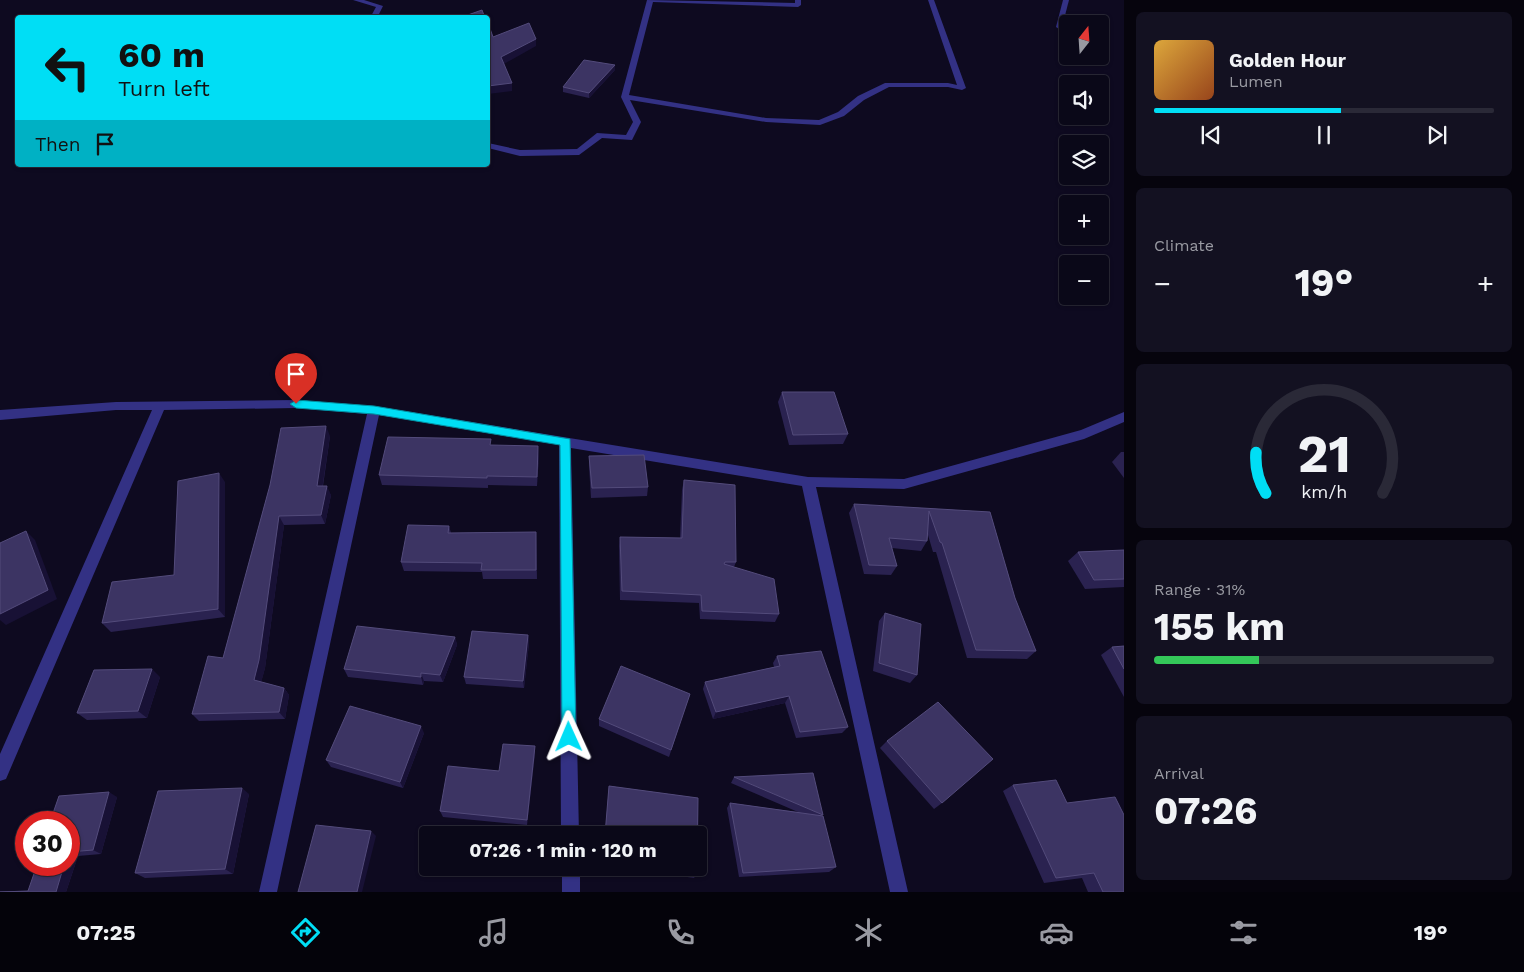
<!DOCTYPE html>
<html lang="en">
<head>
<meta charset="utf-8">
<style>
	body { margin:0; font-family:"Work Sans",sans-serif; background:#131121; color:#f1f3f6; height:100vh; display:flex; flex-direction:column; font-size:19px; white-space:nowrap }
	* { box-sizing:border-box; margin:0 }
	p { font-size:16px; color:#999aa2 }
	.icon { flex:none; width:28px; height:28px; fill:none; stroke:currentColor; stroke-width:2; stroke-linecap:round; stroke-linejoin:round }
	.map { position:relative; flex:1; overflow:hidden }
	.side { display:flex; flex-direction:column; gap:12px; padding:12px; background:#06040d; width:400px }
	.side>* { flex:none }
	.top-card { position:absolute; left:15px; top:15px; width:475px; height:152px; border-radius:5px; box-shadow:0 1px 4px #0004,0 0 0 1px #2a2937; background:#00def5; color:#111; overflow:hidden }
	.needle { width:32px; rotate:17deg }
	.tools { position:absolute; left:1059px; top:15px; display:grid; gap:10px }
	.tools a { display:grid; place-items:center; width:50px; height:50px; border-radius:5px; background:#0a0818; box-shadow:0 1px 4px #0004,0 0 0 1px #2a2937; font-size:25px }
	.speed { position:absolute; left:15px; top:811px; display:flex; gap:10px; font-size:25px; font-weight:700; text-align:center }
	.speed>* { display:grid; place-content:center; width:65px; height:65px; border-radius:50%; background:#0a0818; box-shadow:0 1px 4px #0004,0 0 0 1px #2a2937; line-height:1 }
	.speed .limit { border:8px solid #d22; background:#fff; color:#111 }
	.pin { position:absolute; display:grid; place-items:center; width:42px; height:42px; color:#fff; margin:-51px -21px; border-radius:50% 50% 50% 0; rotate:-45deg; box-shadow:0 0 5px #0007 }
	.pin .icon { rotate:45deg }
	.me { position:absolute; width:55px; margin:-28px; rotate:359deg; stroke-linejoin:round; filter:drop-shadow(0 0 4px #0008) }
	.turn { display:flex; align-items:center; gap:18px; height:105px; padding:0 20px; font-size:22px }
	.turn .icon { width:65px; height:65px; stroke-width:2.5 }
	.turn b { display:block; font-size:35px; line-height:42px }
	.then { display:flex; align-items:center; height:48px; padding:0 20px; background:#0003; gap:10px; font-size:19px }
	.big { font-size:38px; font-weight:700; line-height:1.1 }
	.side .tile { flex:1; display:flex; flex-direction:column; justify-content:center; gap:8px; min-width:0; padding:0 18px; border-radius:8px; background:#131121 }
	.side .dial { align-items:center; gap:0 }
	.dial svg { height:130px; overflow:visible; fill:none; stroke:#2a2937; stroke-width:7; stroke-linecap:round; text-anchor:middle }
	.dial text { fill:#f1f3f6; stroke:none }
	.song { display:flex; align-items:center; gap:15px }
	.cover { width:60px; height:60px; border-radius:8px; background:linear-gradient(135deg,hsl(40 70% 55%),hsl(20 70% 35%)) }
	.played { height:5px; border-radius:2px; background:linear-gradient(90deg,#00def5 55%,#2a2937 55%) }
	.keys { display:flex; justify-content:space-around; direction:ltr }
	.heat { display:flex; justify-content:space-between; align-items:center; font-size:28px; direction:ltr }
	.charge { height:8px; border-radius:4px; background:linear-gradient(90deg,#34c759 31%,#2a2937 0) }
	.trip { position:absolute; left:419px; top:826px; width:288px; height:50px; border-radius:5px; background:#0a0818; box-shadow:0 1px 4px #0004,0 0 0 1px #2a2937; font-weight:700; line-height:50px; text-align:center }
	.dock { display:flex; height:80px; justify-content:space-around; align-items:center; background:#04030a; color:#999aa2 }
	.dock .icon { width:35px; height:35px }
	.dock .on { color:#00def5 }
	.dock b { font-size:22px; color:#f1f3f6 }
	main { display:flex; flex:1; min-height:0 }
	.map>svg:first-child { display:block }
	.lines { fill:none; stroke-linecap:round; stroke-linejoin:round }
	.minor { fill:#333184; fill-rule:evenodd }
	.wall { fill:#2a2250 }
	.shaded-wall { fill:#181135 }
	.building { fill:#3c3463; stroke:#534b7b }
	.route { fill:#00def5; stroke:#00909f }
</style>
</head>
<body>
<main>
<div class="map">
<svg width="1124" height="892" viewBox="0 0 1124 892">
	<rect width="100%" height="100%" fill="#0e0a20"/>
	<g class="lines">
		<g class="minor">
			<polygon points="353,0 364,0 383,6 377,18 370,18 376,7"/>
			<polygon points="647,0 795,3 795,0 801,0 801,5 798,7 653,2 629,95 766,118 819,120 838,112 858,96 885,83 948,83 957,85 928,0 934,0 966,88 962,90 948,87 889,87 864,100 844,116 820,125 766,122 630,100 641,122 632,140 602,138 579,155 520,156 488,148 488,143 520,150 577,149 597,133 626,135 633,122 621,97"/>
			<polygon points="1063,0 1069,0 1062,27 1059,29 1056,27"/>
			<polygon points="296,400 374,406 808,477 904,479 1081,430 1124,412 1124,422 1084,439 904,489 816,487 908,892 890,892 802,486 571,448 579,835 561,835 559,445 379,415 277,892 259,892 367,414 296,408 164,410 6,779 0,781 0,754 152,410 116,410 0,420 0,410 116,402"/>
			<rect x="562" y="868" width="18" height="24"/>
		</g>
	</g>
	<g class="wall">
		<polygon points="615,70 589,98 563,92 563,87"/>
		<polygon points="782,392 848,434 843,444 789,445 778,402"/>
		<polygon points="330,436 323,486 331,495 325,524 284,525 265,668 261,682 284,688 289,695 285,719 199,721 192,714 223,658 270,485"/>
		<polygon points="491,445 539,456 537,486 488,485 488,488 382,485 379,475"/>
		<polygon points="1121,452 1124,452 1124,478 1112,462"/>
		<polygon points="589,456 648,487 647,496 591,498 589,466"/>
		<polygon points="684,480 736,562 734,567 779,614 775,622 700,619 699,603 620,600 619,546 620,537 680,538 682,490"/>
		<polygon points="225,482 225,617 111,632 102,623 174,575"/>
		<polygon points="854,504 990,512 1015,598 1036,651 1027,659 967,658 936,552 933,552 928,535 927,541 921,551 892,548 897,566 891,575 864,574 849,513"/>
		<polygon points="449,526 451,533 536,532 537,579 483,579 482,572 404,571 401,562"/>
		<polygon points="1124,550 1124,587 1085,589 1068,561 1078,552"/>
		<polygon points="885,613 917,675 910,683 873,671 879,621"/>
		<polygon points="528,635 529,643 524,688 466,684 464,677"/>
		<polygon points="455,637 457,645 443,682 424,681 423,685 348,677 344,669"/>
		<polygon points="1124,646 1124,697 1101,655 1112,647"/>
		<polygon points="777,656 848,727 842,733 796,738 785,703 713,719 703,689 705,682 774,667 773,663"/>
		<polygon points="160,677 147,718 87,720 77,713"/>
		<polygon points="690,694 669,757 599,726 599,719"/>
		<polygon points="424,733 403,788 331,767 326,760"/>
		<polygon points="887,741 942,803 934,809 880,748"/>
		<polygon points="535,746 535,753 527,825 443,817 440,811"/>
		<polygon points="734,777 823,815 822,815 836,867 829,872 739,877 727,808 730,803 798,812 731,783"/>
		<polygon points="1013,785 1067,803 1124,892 1088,892 1082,878 1044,883 1003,791"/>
		<polygon points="609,786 698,798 697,873 694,878 626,868 698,868 698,835 605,835"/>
		<polygon points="249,794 233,874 145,878 135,873"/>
		<polygon points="117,797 101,854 78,856 66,892 0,892 28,891 69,822"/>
	</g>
	<g class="shaded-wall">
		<polygon points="536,39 536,46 502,65 501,57"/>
		<polygon points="615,65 615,70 589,98 589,93"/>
		<polygon points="512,83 512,91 488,94 488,86"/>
		<polygon points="326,426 330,436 321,496 317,486"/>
		<polygon points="538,446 539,456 537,486 537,477"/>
		<polygon points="219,473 225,482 225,617 218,609"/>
		<polygon points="327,486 331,495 325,524 321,515"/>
		<polygon points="279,516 284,525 265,668 260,687 254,680"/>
		<polygon points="26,531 35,540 57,599 6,625 0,620 0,614"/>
		<polygon points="528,635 529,643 524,688 523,681"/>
		<polygon points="455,637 457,645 443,682 440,675"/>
		<polygon points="152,669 160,677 147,718 138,711"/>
		<polygon points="421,673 424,681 423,685 421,677"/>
		<polygon points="284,688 289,695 285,719 279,712"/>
		<polygon points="789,696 785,703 713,719 716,712"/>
		<polygon points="421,726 424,733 403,788 400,782"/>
		<polygon points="535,746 535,753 527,825 527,820"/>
		<polygon points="242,788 249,794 233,874 225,869"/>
		<polygon points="109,792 117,797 101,854 93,850"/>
		<polygon points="371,831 376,836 362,892 357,892"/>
		<polygon points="69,852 78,856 66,892 56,892 64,865 69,865"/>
	</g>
	<g class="building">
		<polygon points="482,10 485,18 465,18 465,16"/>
		<polygon points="488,23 493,37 529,23 536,39 501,57 512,83 488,86"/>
		<polygon points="584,60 615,65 589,93 563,87"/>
		<polygon points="782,392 834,392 848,434 793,435"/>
		<polygon points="326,426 317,486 327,486 321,515 279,516 259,660 254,680 284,688 279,712 192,714 208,656 223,658 270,485 281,428"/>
		<polygon points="388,437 491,439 490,445 538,446 537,477 487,476 487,478 379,475"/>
		<polygon points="644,455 648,487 592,488 589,456"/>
		<polygon points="219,473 218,609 102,623 112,582 174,575 178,481"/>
		<polygon points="684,480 735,485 736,562 725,562 724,564 774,579 779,614 702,611 701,595 622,591 620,537 682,538"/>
		<polygon points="854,504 990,512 1015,598 1036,651 976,650 942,543 940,542 929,511 927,541 889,538 897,566 869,565"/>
		<polygon points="408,525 449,526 448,533 536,532 536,570 481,570 482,563 401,562"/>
		<polygon points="26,531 48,590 0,614 0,543"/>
		<polygon points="1124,550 1124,579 1094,580 1078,552"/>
		<polygon points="885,613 921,624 917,675 879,663"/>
		<polygon points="357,626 455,637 440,675 421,673 421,677 344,669"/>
		<polygon points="472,631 528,635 523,681 464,677"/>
		<polygon points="1124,646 1124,669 1112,647"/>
		<polygon points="821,651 848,727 800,732 789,696 716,712 705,682 780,666 777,656"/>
		<polygon points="621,666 690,694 671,750 599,719"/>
		<polygon points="152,669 138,711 77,713 94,670"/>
		<polygon points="938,702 993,759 942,803 887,741"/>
		<polygon points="350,706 421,726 400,782 326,760"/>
		<polygon points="503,744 535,746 527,820 440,811 448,766 499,771"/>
		<polygon points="813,773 823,815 734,777"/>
		<polygon points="1056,780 1067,803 1115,797 1124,815 1124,892 1103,892 1094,873 1056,878 1013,785"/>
		<polygon points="609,786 698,798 697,873 658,868 698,868 698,835 605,835"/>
		<polygon points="242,788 225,869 135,873 158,791"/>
		<polygon points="109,792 93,850 69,852 69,822 50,822 59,796"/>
		<polygon points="730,803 823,816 836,867 743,873"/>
		<polygon points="316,825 371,831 357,892 298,892"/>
		<polygon points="37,865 64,865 56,892 0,892 28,891"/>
	</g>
	<polygon class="route" points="296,400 374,406 570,439 576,737 574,742 569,744 564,742 562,737 560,445 374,414 296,408 290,404"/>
</svg>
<div class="tools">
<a><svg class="needle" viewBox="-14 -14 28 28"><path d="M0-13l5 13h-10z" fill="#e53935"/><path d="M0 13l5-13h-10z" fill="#999aa2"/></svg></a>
<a><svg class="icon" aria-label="sound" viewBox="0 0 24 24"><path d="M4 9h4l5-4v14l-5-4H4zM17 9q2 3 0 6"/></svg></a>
<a><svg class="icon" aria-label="layers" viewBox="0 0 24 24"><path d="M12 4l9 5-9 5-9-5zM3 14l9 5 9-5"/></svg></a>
<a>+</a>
<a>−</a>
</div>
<div class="speed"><div class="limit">30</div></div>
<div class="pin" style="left:296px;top:404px;background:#d93025"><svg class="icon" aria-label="arrive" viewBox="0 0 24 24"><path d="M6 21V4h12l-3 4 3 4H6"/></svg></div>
<svg class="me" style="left:569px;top:737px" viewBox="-20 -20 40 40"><path d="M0-17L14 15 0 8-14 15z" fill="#00def5" stroke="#fff" stroke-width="4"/></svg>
<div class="trip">07:26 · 1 min · 120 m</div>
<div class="top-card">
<div class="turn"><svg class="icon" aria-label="left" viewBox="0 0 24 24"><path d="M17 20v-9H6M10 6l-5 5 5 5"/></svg><div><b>60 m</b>Turn left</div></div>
<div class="then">Then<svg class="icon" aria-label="arrive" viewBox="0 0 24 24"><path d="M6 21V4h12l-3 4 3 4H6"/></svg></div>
</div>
</div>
<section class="side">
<div class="tile">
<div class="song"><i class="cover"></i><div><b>Golden Hour</b><p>Lumen</p></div></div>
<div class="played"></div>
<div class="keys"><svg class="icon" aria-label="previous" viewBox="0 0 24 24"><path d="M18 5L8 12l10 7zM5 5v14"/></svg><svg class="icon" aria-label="pause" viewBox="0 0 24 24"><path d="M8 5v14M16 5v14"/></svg><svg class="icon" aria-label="next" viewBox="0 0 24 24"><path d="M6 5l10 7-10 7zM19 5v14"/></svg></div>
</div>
<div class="tile"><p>Climate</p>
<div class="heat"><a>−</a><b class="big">19°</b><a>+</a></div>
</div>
<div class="tile dial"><svg viewBox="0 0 100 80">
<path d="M14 69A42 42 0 1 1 86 69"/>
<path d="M14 69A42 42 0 0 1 8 44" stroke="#00def5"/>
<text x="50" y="56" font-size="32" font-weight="700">21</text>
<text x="50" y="72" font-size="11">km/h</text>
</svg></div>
<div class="tile"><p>Range · 31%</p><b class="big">155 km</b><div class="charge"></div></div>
<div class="tile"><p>Arrival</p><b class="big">07:26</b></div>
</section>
</main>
<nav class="dock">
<b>07:25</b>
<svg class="icon on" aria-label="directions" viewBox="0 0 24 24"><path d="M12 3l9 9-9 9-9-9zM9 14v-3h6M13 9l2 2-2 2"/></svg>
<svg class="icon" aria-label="music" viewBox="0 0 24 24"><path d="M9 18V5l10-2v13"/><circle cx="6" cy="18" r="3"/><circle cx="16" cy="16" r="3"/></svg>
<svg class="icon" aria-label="phone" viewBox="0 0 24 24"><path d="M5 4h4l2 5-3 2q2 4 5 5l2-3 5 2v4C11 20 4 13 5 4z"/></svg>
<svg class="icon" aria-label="climate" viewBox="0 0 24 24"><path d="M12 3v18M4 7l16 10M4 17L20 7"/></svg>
<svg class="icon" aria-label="car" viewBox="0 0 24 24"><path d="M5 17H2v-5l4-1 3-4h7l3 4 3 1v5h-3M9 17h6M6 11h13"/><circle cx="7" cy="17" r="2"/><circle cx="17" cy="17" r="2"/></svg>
<svg class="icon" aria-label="filters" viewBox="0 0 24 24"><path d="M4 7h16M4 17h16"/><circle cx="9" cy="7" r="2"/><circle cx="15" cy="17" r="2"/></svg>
<b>19°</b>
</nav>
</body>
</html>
